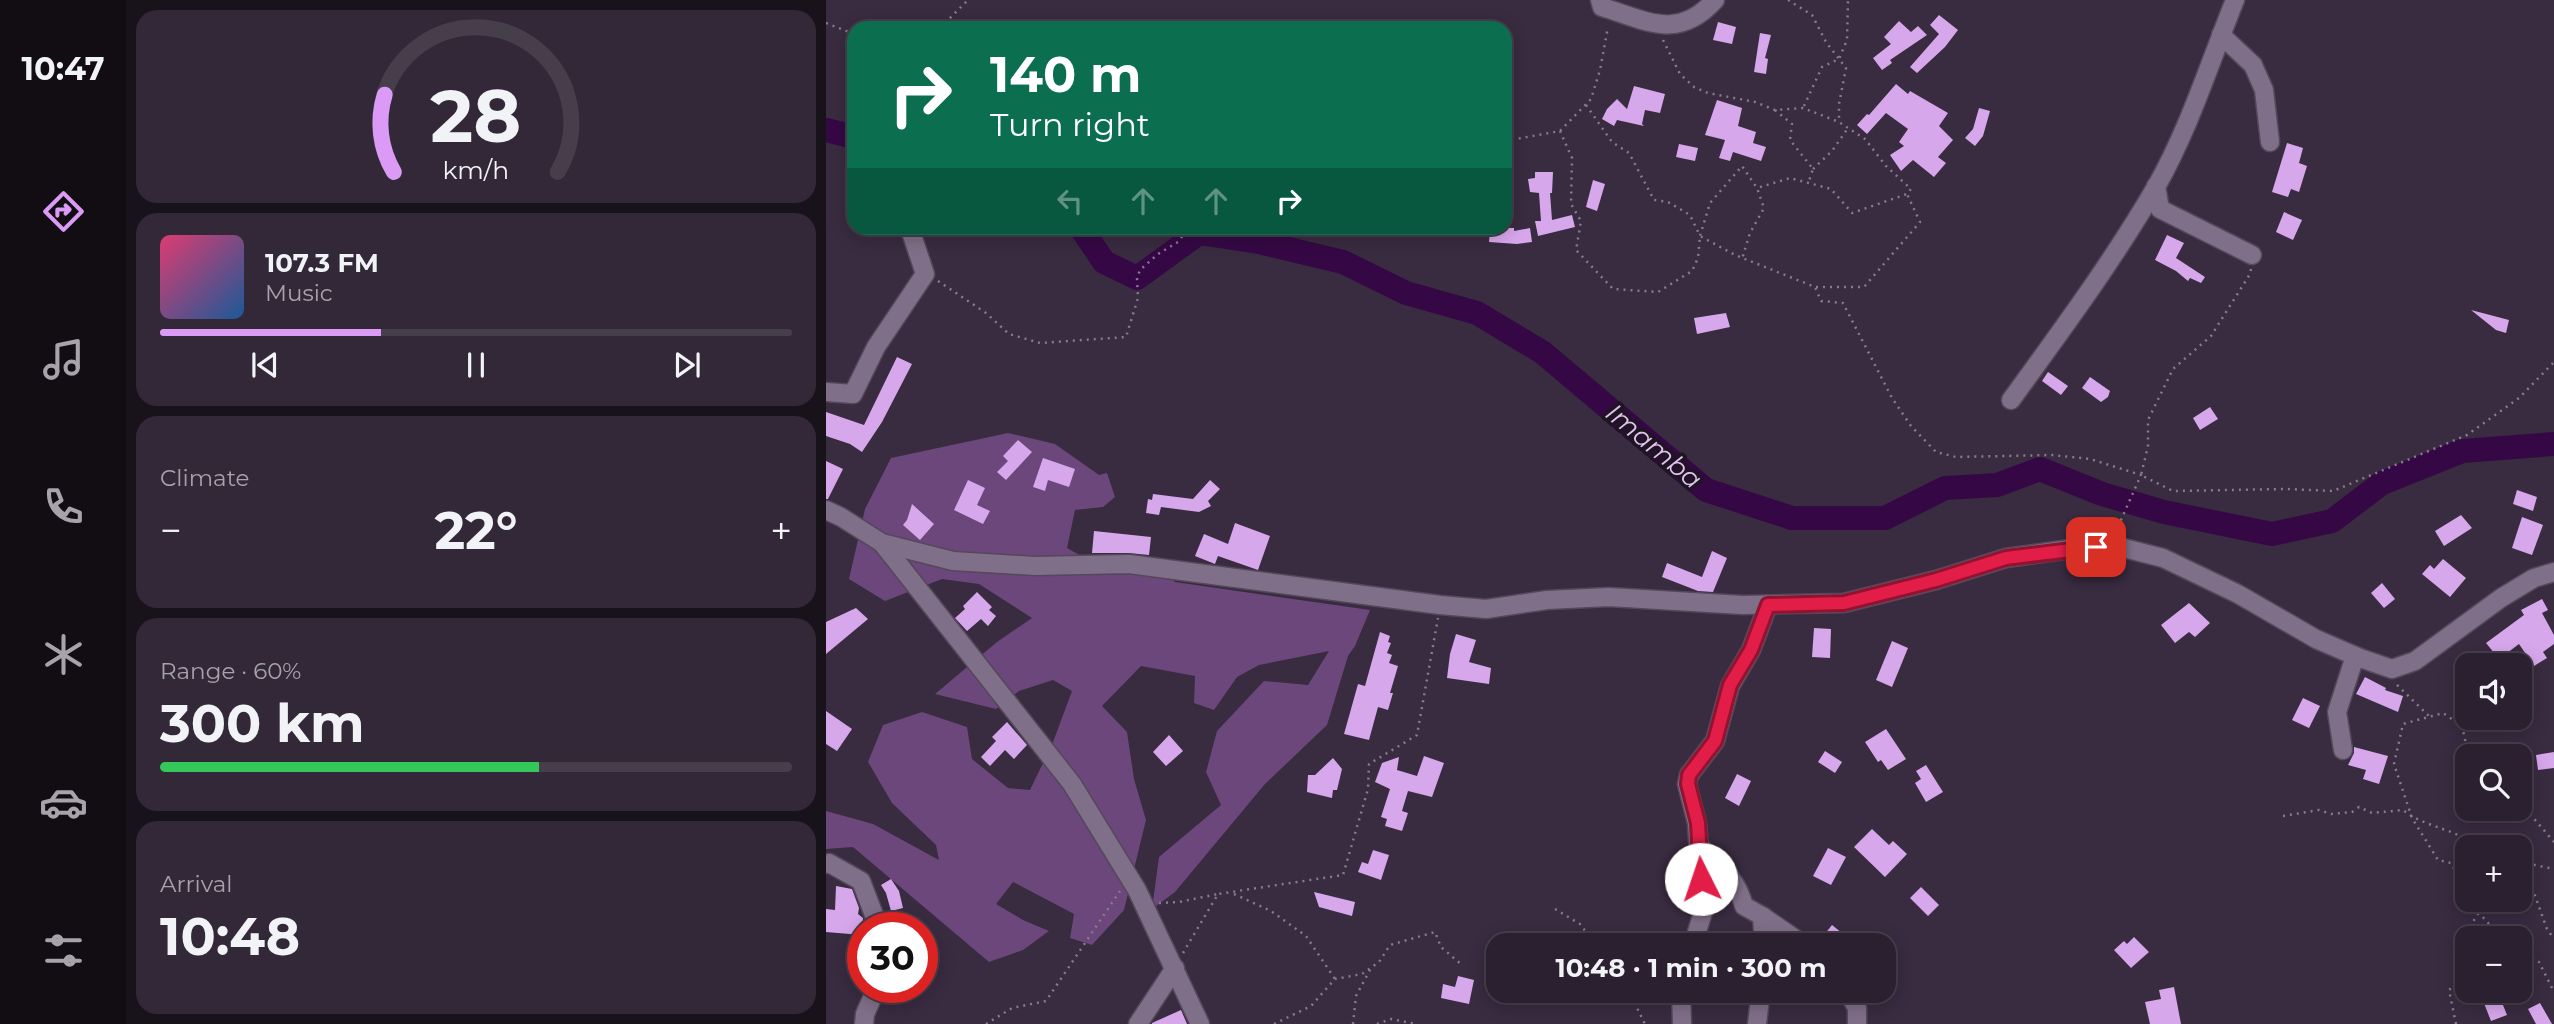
<!DOCTYPE html>
<html lang="en">
<head>
<meta charset="utf-8">
<style>
	body { margin:0; font-family:Montserrat,sans-serif; background:#332838; color:#f1f3f6; height:100vh; display:flex; flex-direction:column; font-size:26px; white-space:nowrap }
	* { box-sizing:border-box; margin:0 }
	p { font-size:23px; color:#a6a3ab }
	.icon { flex:none; width:38px; height:38px; fill:none; stroke:currentColor; stroke-width:2; stroke-linecap:round; stroke-linejoin:round }
	.map { position:relative; flex:1; overflow:hidden }
	.side { display:flex; flex-direction:column; gap:10px; padding:10px; background:#18121a; width:700px }
	.side>* { flex:none }
	.guide { position:absolute; left:21px; top:21px; width:665px; height:214px; border-radius:21px; box-shadow:0 4px 18px #0003,0 0 0 2px #473e4c; background:#0b6e4f; color:#fff; overflow:hidden }
	.controls { position:absolute; left:1629px; top:653px; display:grid; gap:14px }
	.controls a { display:grid; place-items:center; width:77px; height:77px; border-radius:14px; background:#2b2030; box-shadow:0 4px 18px #0003,0 0 0 2px #473e4c; font-size:35px }
	.speed { position:absolute; left:21px; top:912px; display:flex; gap:14px; font-size:35px; font-weight:700; text-align:center }
	.speed>* { display:grid; place-content:center; width:91px; height:91px; border-radius:50%; background:#2b2030; box-shadow:0 4px 18px #0003,0 0 0 2px #473e4c; line-height:1 }
	.speed .limit { border:10px solid #d22; background:#fff; color:#111 }
	.pin { position:absolute; display:grid; place-items:center; width:60px; height:60px; color:#fff; margin:-30px; border-radius:14px; box-shadow:0 4px 10px #0006 }
	.me { position:absolute; width:77px; margin:-38px; rotate:356deg; stroke-linejoin:round; filter:drop-shadow(0 0 5px #0008) }
	.turn { display:flex; align-items:center; gap:24px; height:147px; padding:0 28px; font-size:32px }
	.turn .icon { width:91px; height:91px; stroke-width:2.5 }
	.turn b { display:block; font-size:49px; line-height:60px }
	.lanes { display:flex; align-items:center; height:66px; padding:0 28px; background:#0003; justify-content:center; gap:35px; direction:ltr }
	.lanes .off { opacity:.35 }
	.big { font-size:52px; font-weight:700; line-height:1.1 }
	.side .tile { flex:1; display:flex; flex-direction:column; justify-content:center; gap:10px; min-width:0; padding:0 24px; border-radius:21px; background:#332838 }
	.side .dial { align-items:center; gap:0 }
	.dial svg { height:182px; overflow:visible; fill:none; stroke:#473e4c; stroke-width:7; stroke-linecap:round; text-anchor:middle }
	.dial text { fill:#f1f3f6; stroke:none }
	.song { display:flex; align-items:center; gap:21px }
	.cover { width:84px; height:84px; border-radius:10px; background:linear-gradient(135deg,hsl(340 70% 55%),hsl(210 70% 35%)) }
	.played { height:7px; border-radius:4px; background:linear-gradient(90deg,#da9af6 35%,#473e4c 35%) }
	.keys { display:flex; justify-content:space-around; direction:ltr }
	.heat { display:flex; justify-content:space-between; align-items:center; font-size:38px; direction:ltr }
	.charge { height:10px; border-radius:5px; background:linear-gradient(90deg,#34c759 60%,#473e4c 0) }
	.trip { position:absolute; left:660px; top:933px; width:410px; height:70px; border-radius:21px; background:#2b2030; box-shadow:0 4px 18px #0003,0 0 0 2px #473e4c; font-weight:700; line-height:70px; text-align:center }
	main { display:flex; flex:1; min-height:0 }
	.menu { display:flex; flex-direction:column; width:126px; justify-content:space-around; align-items:center; background:#110d13; color:#a6a3ab }
	.menu .icon { width:49px; height:49px }
	.menu .current { color:#da9af6 }
	.menu b { font-size:32px; color:#f1f3f6 }
	.map>svg:first-child { display:block }
	.green { fill:#6b477b }
	.lines { fill:none; stroke-linecap:round; stroke-linejoin:round }
	.river { stroke:#350845; stroke-width:24 }
	.building { fill:#d7a7ec }
	.minor-casing { stroke:#54485a; stroke-width:21 }
	.path { stroke:#887b8d; stroke-width:2.5; stroke-dasharray:2 5; stroke-linecap:butt }
	.minor { stroke:#806f88; stroke-width:18 }
	.route-casing { stroke:#92132f; stroke-width:18 }
	.route { stroke:#e11d48; stroke-width:12 }
	.labels { text-anchor:middle; stroke-width:7; stroke-linejoin:round; paint-order:stroke }
	.water-label { font-size:26px; font-style:italic; fill:#e5bff5; stroke:#1d1620 }
</style>
</head>
<body>
<main>
<nav class="menu">
<b>10:47</b>
<svg class="icon current" aria-label="directions" viewBox="0 0 24 24"><path d="M12 3l9 9-9 9-9-9zM9 14v-3h6M13 9l2 2-2 2"/></svg>
<svg class="icon" aria-label="music" viewBox="0 0 24 24"><path d="M9 18V5l10-2v13"/><circle cx="6" cy="18" r="3"/><circle cx="16" cy="16" r="3"/></svg>
<svg class="icon" aria-label="phone" viewBox="0 0 24 24"><path d="M5 4h4l2 5-3 2q2 4 5 5l2-3 5 2v4C11 20 4 13 5 4z"/></svg>
<svg class="icon" aria-label="climate" viewBox="0 0 24 24"><path d="M12 3v18M4 7l16 10M4 17L20 7"/></svg>
<svg class="icon" aria-label="car" viewBox="0 0 24 24"><path d="M5 17H2v-5l4-1 3-4h7l3 4 3 1v5h-3M9 17h6M6 11h13"/><circle cx="7" cy="17" r="2"/><circle cx="17" cy="17" r="2"/></svg>
<svg class="icon" aria-label="filters" viewBox="0 0 24 24"><path d="M4 7h16M4 17h16"/><circle cx="9" cy="7" r="2"/><circle cx="15" cy="17" r="2"/></svg>
</nav>
<section class="side">
<div class="tile dial"><svg viewBox="0 0 100 80">
<path d="M14 69A42 42 0 1 1 86 69"/>
<path d="M14 69A42 42 0 0 1 10 35" stroke="#da9af6"/>
<text x="50" y="56" font-size="32" font-weight="700">28</text>
<text x="50" y="72" font-size="11">km/h</text>
</svg></div>
<div class="tile">
<div class="song"><i class="cover"></i><div><b>107.3 FM</b><p>Music</p></div></div>
<div class="played"></div>
<div class="keys"><svg class="icon" aria-label="previous" viewBox="0 0 24 24"><path d="M18 5L8 12l10 7zM5 5v14"/></svg><svg class="icon" aria-label="pause" viewBox="0 0 24 24"><path d="M8 5v14M16 5v14"/></svg><svg class="icon" aria-label="next" viewBox="0 0 24 24"><path d="M6 5l10 7-10 7zM19 5v14"/></svg></div>
</div>
<div class="tile"><p>Climate</p>
<div class="heat"><a>−</a><b class="big">22°</b><a>+</a></div>
</div>
<div class="tile"><p>Range · 60%</p><b class="big">300 km</b><div class="charge"></div></div>
<div class="tile"><p>Arrival</p><b class="big">10:48</b></div>
</section>
<div class="map">
<svg width="1728" height="1024" viewBox="0 0 1728 1024">
	<rect width="100%" height="100%" fill="#392b40"/>
	<polygon class="green" points="182,433 229,444 273,475 281,473 289,497 277,507 249,510 241,548 259,558 334,567 349,582 544,610 529,646 522,656 501,725 439,784 349,892 326,909 333,857 395,805 380,772 391,731 438,681 482,685 503,651 433,665 411,677 388,710 368,703 369,676 315,666 276,706 301,732 308,779 320,820 298,910 266,945 244,938 248,914 187,882 170,904 197,920 223,931 197,950 163,962 27,847 0,849 0,811 47,824 113,860 110,845 66,803 42,762 57,725 96,712 141,727 146,759 182,788 204,790 227,742 246,691 227,680 193,691 170,709 109,694 171,642 206,618 153,584 116,579 59,601 23,579 39,509 65,458"/>
	<g class="lines">
		<g class="river">
			<polyline points="0,130 28,137"/>
			<polyline points="255,228 278,262 311,278 373,233 433,242 517,262 580,293 651,313 716,352 880,490 966,518 1059,518 1119,488 1171,485 1214,469 1276,494 1338,512 1446,534 1506,521 1556,483 1636,451 1728,444"/>
		</g>
	</g>
	<g class="building">
		<polygon points="1113,15 1132,30 1119,47 1091,73 1084,67 1113,34 1104,25"/>
		<polygon points="1073,21 1085,32 1092,26 1101,35 1064,60 1066,63 1056,70 1047,58 1065,44 1058,37"/>
		<polygon points="892,22 910,27 906,44 887,40"/>
		<polygon points="934,33 945,35 939,58 942,59 940,74 928,72"/>
		<polygon points="1070,84 1082,94 1084,91 1122,113 1113,126 1127,140 1112,157 1120,163 1108,177 1087,160 1075,171 1064,155 1078,146 1073,142 1082,129 1060,113 1041,134 1031,125 1041,114 1043,115"/>
		<polygon points="808,86 839,94 834,113 819,110 816,124 818,126 791,120 788,126 776,119 781,109 791,99 801,109"/>
		<polygon points="891,100 916,108 912,126 930,132 927,143 940,147 935,161 907,152 904,161 893,158 899,140 879,135"/>
		<polygon points="1153,108 1164,111 1157,136 1149,146 1139,138 1147,129"/>
		<polygon points="1461,143 1477,148 1473,163 1481,166 1473,192 1465,189 1462,197 1446,192"/>
		<polygon points="853,144 872,148 869,161 850,157"/>
		<polygon points="709,172 727,172 726,193 724,193 726,220 746,215 749,227 712,236 709,221 715,221 713,193 704,192 702,179 709,178"/>
		<polygon points="767,180 779,184 771,211 760,207"/>
		<polygon points="1458,212 1476,220 1467,240 1450,232"/>
		<polygon points="672,228 688,228 688,231 704,228 706,242 691,244 663,242 664,231 672,232"/>
		<polygon points="1341,235 1358,243 1350,258 1379,277 1375,283 1364,278 1362,281 1350,271 1329,260"/>
		<polygon points="1645,310 1683,320 1680,333 1670,330"/>
		<polygon points="900,313 904,327 871,334 868,318"/>
		<polygon points="71,357 86,364 56,422 36,452 24,444 0,436 0,412 38,425"/>
		<polygon points="1222,372 1242,386 1235,395 1216,381"/>
		<polygon points="1264,377 1284,391 1282,397 1275,402 1256,388"/>
		<polygon points="1384,407 1392,419 1374,430 1367,418"/>
		<polygon points="192,440 206,452 180,480 171,472 182,461 177,456"/>
		<polygon points="217,458 249,469 243,487 222,480 219,491 207,487"/>
		<polygon points="0,461 17,469 2,499 0,499"/>
		<polygon points="142,480 159,488 151,505 164,511 157,524 128,510"/>
		<polygon points="384,480 394,489 382,501 385,506 373,512 335,507 333,515 320,513 322,499 326,500 327,494 367,499"/>
		<polygon points="1691,490 1711,497 1707,511 1687,504"/>
		<polygon points="86,504 108,524 94,540 77,525 81,520"/>
		<polygon points="1635,515 1646,528 1618,546 1609,531"/>
		<polygon points="1696,517 1717,525 1706,555 1686,548"/>
		<polygon points="409,523 444,536 432,570 392,556 389,564 369,556 378,534 402,544"/>
		<polygon points="268,531 325,537 323,555 303,553 266,553"/>
		<polygon points="886,551 901,558 887,592 872,591 836,577 841,563 876,577"/>
		<polygon points="1617,559 1640,578 1624,597 1596,574 1604,565 1608,569"/>
		<polygon points="1556,583 1569,599 1558,608 1545,593"/>
		<polygon points="151,592 166,607 163,610 170,616 162,626 155,619 141,631 129,618 139,609 137,606"/>
		<polygon points="1716,599 1722,610 1716,613 1728,635 1728,644 1717,652 1721,658 1708,666 1693,644 1673,659 1660,643 1698,615 1695,610"/>
		<polygon points="1363,603 1384,623 1369,637 1363,632 1349,643 1335,625"/>
		<polygon points="30,608 42,619 0,654 0,622"/>
		<polygon points="988,628 1005,629 1004,658 986,657"/>
		<polygon points="554,632 564,636 562,642 565,643 561,653 566,655 563,663 572,666 564,693 567,693 562,710 552,707 543,740 518,734 532,684 539,686"/>
		<polygon points="630,634 650,640 643,662 665,668 663,684 621,678 624,654"/>
		<polygon points="1066,641 1082,648 1066,687 1050,680"/>
		<polygon points="1539,677 1560,688 1559,690 1577,696 1572,712 1530,694"/>
		<polygon points="1477,698 1494,706 1483,728 1466,720"/>
		<polygon points="0,711 26,729 11,751 0,744"/>
		<polygon points="181,722 201,745 188,759 179,750 164,766 155,757 170,741 166,737"/>
		<polygon points="1060,729 1080,759 1062,770 1055,760 1052,762 1039,742"/>
		<polygon points="343,735 357,751 340,766 327,752"/>
		<polygon points="1528,747 1562,756 1553,784 1537,779 1540,770 1522,765 1528,753"/>
		<polygon points="999,751 1016,762 1009,773 992,762"/>
		<polygon points="1728,752 1728,768 1712,770 1710,755"/>
		<polygon points="598,756 618,763 606,797 582,791 576,811 582,813 576,831 559,826 561,819 555,817 564,789 549,782 556,763 573,757 571,770 591,776"/>
		<polygon points="507,758 516,769 511,790 507,790 506,798 481,792 482,775 489,775"/>
		<polygon points="1100,765 1117,792 1100,802 1089,783 1095,779 1090,771"/>
		<polygon points="911,774 925,781 913,806 899,798"/>
		<polygon points="1046,829 1063,845 1067,841 1081,854 1059,877 1028,847"/>
		<polygon points="1002,848 1020,857 1005,885 987,876"/>
		<polygon points="547,850 563,855 555,880 532,872 536,862 542,864"/>
		<polygon points="65,879 73,891 77,908 65,911 60,893 55,885"/>
		<polygon points="10,886 26,889 33,908 32,914 37,918 36,935 0,932 0,909 9,910"/>
		<polygon points="1095,887 1113,905 1102,916 1084,898"/>
		<polygon points="488,892 529,902 526,916 493,907"/>
		<polygon points="1006,925 1031,945 990,945"/>
		<polygon points="1308,937 1323,952 1305,968 1288,950 1298,941 1301,944"/>
		<polygon points="632,976 648,980 643,1004 615,998 617,984 629,987"/>
		<polygon points="1348,987 1355,1024 1324,1024 1319,1002 1335,999 1333,990"/>
		<polygon points="1660,990 1671,990 1681,1015 1665,1021 1654,993"/>
		<polygon points="1714,1003 1726,1024 1710,1024 1702,1009"/>
		<polygon points="355,1010 361,1024 326,1024 326,1023"/>
	</g>
	<g class="lines">
		<g class="minor-casing">
			<g id="minor">
				<path d="M774,0L776,7C821,21 852,41 889,0"/>
				<polyline points="1395,35 1427,65 1438,90 1444,142"/>
				<polyline points="1330,186 1334,209 1426,255"/>
				<polyline points="0,392 27,394 50,347 99,274 85,232 82,228"/>
				<path d="M1185,400C1235,331 1287,261 1330,187C1363,129 1384,62 1409,0"/>
				<polyline points="0,510 15,517 56,543 127,561 209,566 303,564 614,605 660,609 721,600 783,597 916,605 1018,603 1110,580 1180,558 1251,548 1290,546 1337,558 1412,594 1490,639 1534,658 1566,669 1589,661 1675,598 1708,578 1728,572"/>
				<polyline points="56,543 246,784 311,890 374,1024"/>
				<polyline points="1517,750 1511,712 1529,656"/>
				<path d="M873,846C894,866 910,877 918,906L936,916L938,945"/>
				<polyline points="0,864 3,863 35,881 53,928"/>
				<polyline points="936,916 978,945"/>
				<polyline points="867,945 877,912 871,823 861,784 863,775 889,741 904,686 925,650 942,605"/>
				<polyline points="855,990 856,1024"/>
				<polyline points="1021,990 1031,1008 1031,1024"/>
				<polyline points="38,1024 39,1014 51,987"/>
				<polyline points="312,1024 349,968"/>
				<polyline points="931,1024 935,990"/>
			</g>
		</g>
		<g class="path">
			<polyline points="962,0 986,15 1000,42 1020,68 1013,104 1013,122"/>
			<polyline points="0,23 28,34"/>
			<polyline points="114,28 142,0"/>
			<polyline points="837,40 854,74 868,87 882,93 929,102 949,110 977,108 1013,122 1039,139 1060,166 1085,189 1081,194 1026,213 1005,189 964,178 931,188"/>
			<polyline points="760,105 786,142 803,153 828,200 842,202 864,215 874,236 884,203 916,166 931,188 938,208 924,233 916,259"/>
			<polyline points="978,106 996,67 1013,59 1021,40 1022,0"/>
			<polyline points="949,110 966,124 964,140 987,169 982,184"/>
			<polyline points="734,131 746,158 745,204 755,221 750,250 787,289 832,292 866,271 872,258 874,236 909,255 989,287 995,301 1017,303 1066,398 1085,426 1110,452 1130,457 1226,455 1264,459 1315,475 1291,529"/>
			<polyline points="679,141 734,131 765,99 774,70 782,27"/>
			<polyline points="987,169 1006,151 1022,128"/>
			<polyline points="578,235 579,228"/>
			<polyline points="1425,269 1424,274 1385,336 1347,369 1322,420 1322,446 1315,475 1347,491 1461,489 1507,491 1641,435 1693,398 1728,362"/>
			<polyline points="112,281 160,313 183,334 214,343 300,337 312,298 311,278 314,270 332,254 352,242 360,231 372,228"/>
			<polyline points="990,287 1038,287 1094,222 1081,194"/>
			<polyline points="1571,685 1604,717"/>
			<polyline points="1694,796 1698,807 1728,842"/>
			<path d="M1457,816L1493,810L1505,814L1526,812L1533,807L1546,813L1577,810C1599,828 1630,828 1651,847"/>
			<polyline points="1694,862 1728,869"/>
			<polyline points="1694,870 1698,863"/>
			<polyline points="1694,880 1707,890 1721,929 1728,939"/>
			<polyline points="1642,893 1625,863 1612,860 1586,818 1568,764 1577,724 1617,713 1636,726 1640,744 1660,756"/>
			<polyline points="408,894 445,911 480,936 509,979"/>
			<polyline points="1645,900 1653,913 1676,938"/>
			<polyline points="333,903 353,902 392,894"/>
			<polyline points="729,909 754,924 770,945"/>
			<polyline points="1694,951 1713,962 1728,992"/>
			<polyline points="357,953 392,894 517,875 542,789 543,764 591,735 612,618"/>
			<polyline points="802,990 819,1024"/>
			<polyline points="160,1024 186,1008 220,1001 294,891"/>
			<polyline points="448,1024 485,1006 509,979 536,974 553,962 564,945 609,932 615,947 636,965"/>
			<polyline points="527,1024 530,996 545,968"/>
			<polyline points="551,1024 565,1019 590,1024"/>
			<path d="M1630,1024L1623,990L1633,982C1628,943 1643,931 1660,900"/>
		</g>
		<use href="#minor" class="minor"/>
	</g>
	<g class="lines">
		<g class="route-casing">
			<polyline id="route" points="875,879 872,823 862,784 863,775 889,741 904,685 925,650 942,605 1018,603 1110,580 1180,558 1270,547"/>
		</g>
		<use href="#route" class="route"/>
	</g>
	<g class="labels">
		<g class="water-label">
			<text transform="translate(828 446) rotate(40)" y="9">Imamba</text>
		</g>
	</g>
</svg>
<div class="controls">
<a><svg class="icon" aria-label="sound" viewBox="0 0 24 24"><path d="M4 9h4l5-4v14l-5-4H4zM17 9q2 3 0 6"/></svg></a>
<a><svg class="icon" aria-label="search" viewBox="0 0 24 24"><circle cx="10" cy="10" r="6"/><path d="M15 15l6 6"/></svg></a>
<a>+</a>
<a>−</a>
</div>
<div class="speed"><div class="limit">30</div></div>
<div class="pin" style="left:1270px;top:547px;background:#d93025"><svg class="icon" aria-label="arrive" viewBox="0 0 24 24"><path d="M6 21V4h12l-3 4 3 4H6"/></svg></div>
<svg class="me" style="left:875px;top:879px" viewBox="-20 -20 40 40"><circle r="19" fill="#fff"/><path d="M0-13L10 11 0 6-10 11z" fill="#e11d48"/></svg>
<div class="trip">10:48 · 1 min · 300 m</div>
<div class="guide">
<div class="turn"><svg class="icon" aria-label="right" viewBox="0 0 24 24"><path d="M7 20v-9h11M14 6l5 5-5 5"/></svg><div><b>140 m</b>Turn right</div></div>
<div class="lanes"><svg class="icon off" aria-label="left" viewBox="0 0 24 24"><path d="M17 20v-9H6M10 6l-5 5 5 5"/></svg><svg class="icon off" aria-label="ahead" viewBox="0 0 24 24"><path d="M12 20V5M6 11l6-6 6 6"/></svg><svg class="icon off" aria-label="ahead" viewBox="0 0 24 24"><path d="M12 20V5M6 11l6-6 6 6"/></svg><svg class="icon" aria-label="right" viewBox="0 0 24 24"><path d="M7 20v-9h11M14 6l5 5-5 5"/></svg></div>
</div>
</div>
</main>
</body>
</html>
